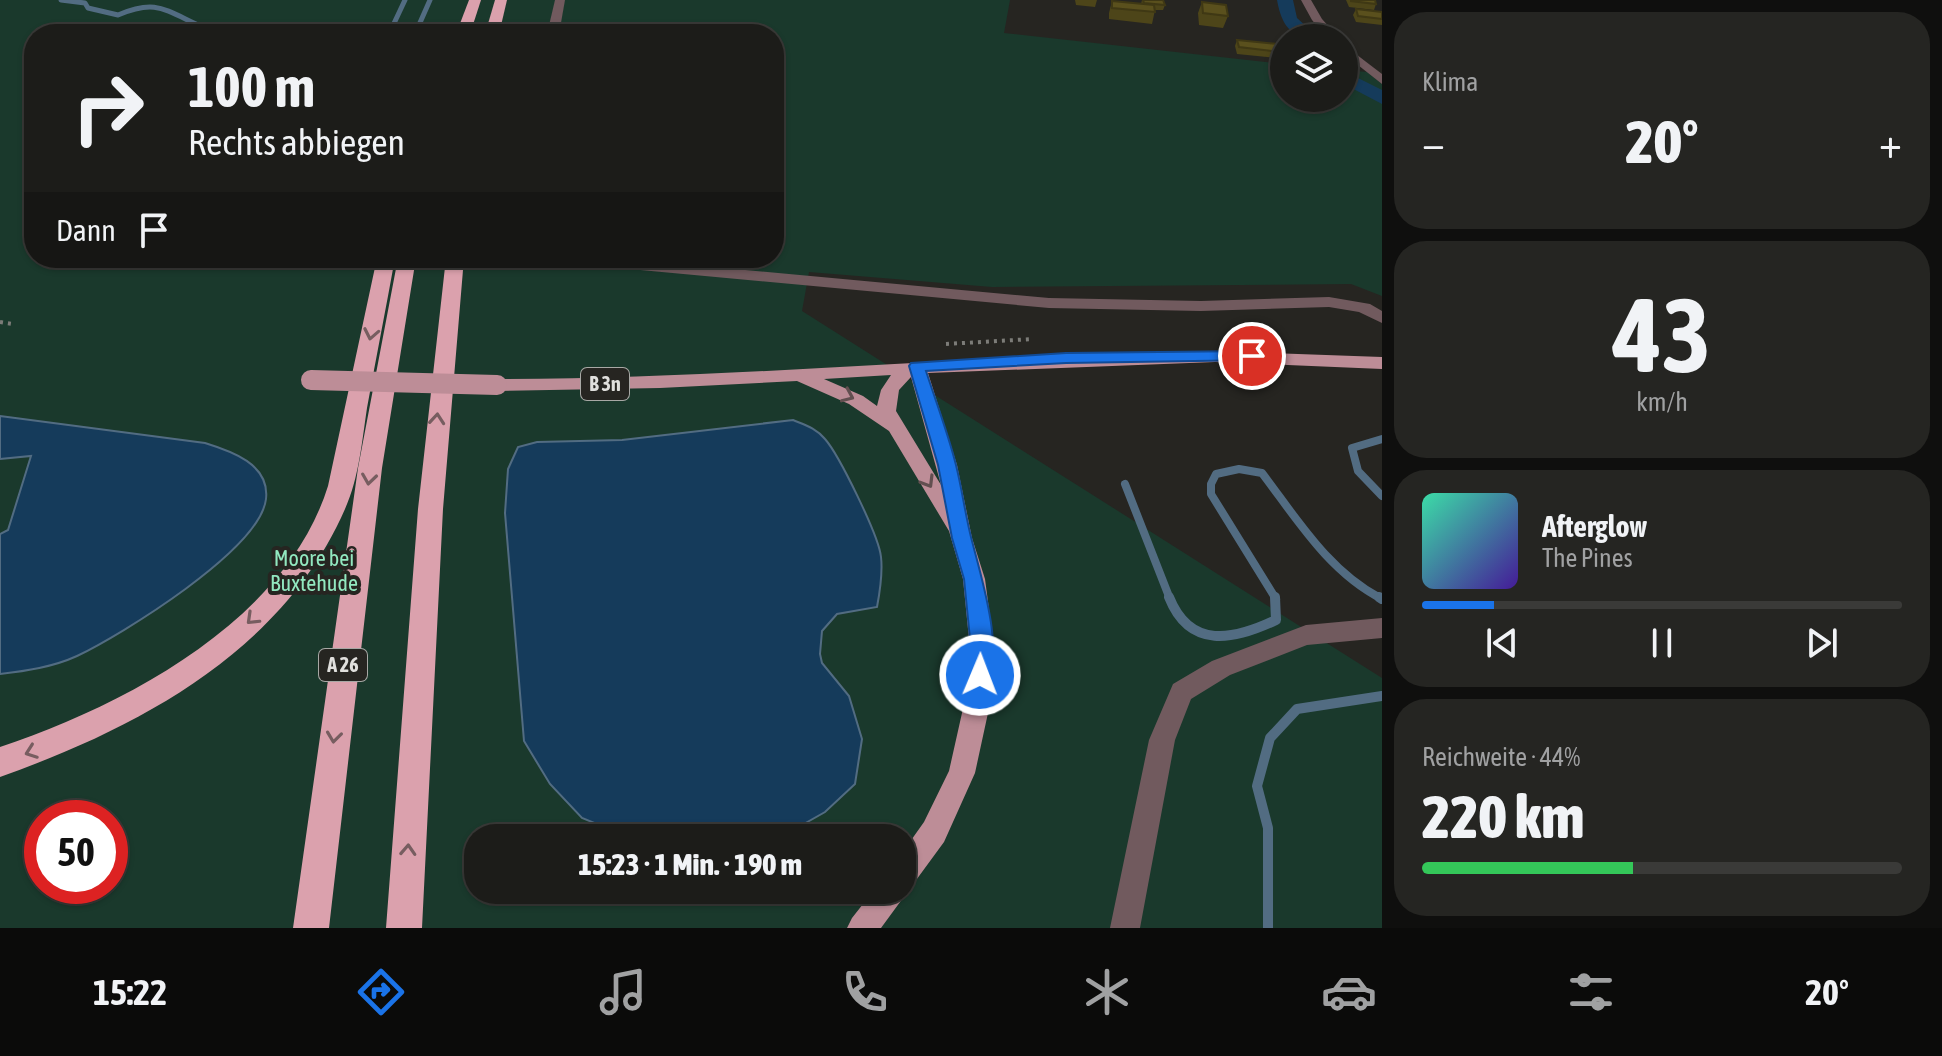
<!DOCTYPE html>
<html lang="de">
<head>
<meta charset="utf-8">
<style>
	body { margin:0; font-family:"Asap Condensed",sans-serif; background:#252522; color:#f1f3f6; height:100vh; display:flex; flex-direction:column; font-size:30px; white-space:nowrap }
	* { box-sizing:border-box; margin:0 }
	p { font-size:26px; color:#a0a1a2 }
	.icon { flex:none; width:44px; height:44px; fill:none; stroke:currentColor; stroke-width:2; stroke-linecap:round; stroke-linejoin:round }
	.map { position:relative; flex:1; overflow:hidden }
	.details { display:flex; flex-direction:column; gap:12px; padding:12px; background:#0f0f0e; width:560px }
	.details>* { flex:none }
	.banner { position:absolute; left:24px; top:24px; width:760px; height:244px; border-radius:32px; box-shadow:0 2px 6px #0004,0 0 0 2px #3a3a38; background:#1c1c19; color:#f1f3f6; overflow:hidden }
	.buttons { position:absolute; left:1270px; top:24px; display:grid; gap:16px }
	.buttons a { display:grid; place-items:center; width:88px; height:88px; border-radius:50%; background:#1c1c19; box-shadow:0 2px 6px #0004,0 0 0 2px #3a3a38; font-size:40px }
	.speed { position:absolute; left:24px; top:800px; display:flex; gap:16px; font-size:40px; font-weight:700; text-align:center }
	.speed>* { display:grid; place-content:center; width:104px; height:104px; border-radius:50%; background:#1c1c19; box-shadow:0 2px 6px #0004,0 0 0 2px #3a3a38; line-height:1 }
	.speed .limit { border:12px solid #d22; background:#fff; color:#111 }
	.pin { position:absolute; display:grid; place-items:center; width:68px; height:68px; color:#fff; margin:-34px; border:4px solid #fff; border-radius:50%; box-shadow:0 2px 8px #0007 }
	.me { position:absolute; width:88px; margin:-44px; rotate:1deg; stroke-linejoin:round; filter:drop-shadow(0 0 6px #0008) }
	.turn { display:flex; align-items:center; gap:28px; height:168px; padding:0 32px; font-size:36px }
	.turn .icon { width:104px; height:104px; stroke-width:2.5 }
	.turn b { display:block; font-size:56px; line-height:68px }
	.then { display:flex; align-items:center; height:76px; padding:0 32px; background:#0003; gap:16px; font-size:30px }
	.big { font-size:60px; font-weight:800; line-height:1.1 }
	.details .widget { flex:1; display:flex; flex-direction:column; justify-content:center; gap:12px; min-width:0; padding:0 28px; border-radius:32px; background:#252522 }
	.details .dial { align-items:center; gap:0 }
	.dial b { font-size:104px; line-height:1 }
	.song { display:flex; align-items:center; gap:24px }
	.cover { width:96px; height:96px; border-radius:12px; background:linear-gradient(135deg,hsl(160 70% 55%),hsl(260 70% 35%)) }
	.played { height:8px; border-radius:4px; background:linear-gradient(90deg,#1a73e8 15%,#3a3a38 15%) }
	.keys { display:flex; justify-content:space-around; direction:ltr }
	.heat { display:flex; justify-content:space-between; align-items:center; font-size:44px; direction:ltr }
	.charge { height:12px; border-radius:6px; background:linear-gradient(90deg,#34c759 44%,#3a3a38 0) }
	.trip { position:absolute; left:464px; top:824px; width:452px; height:80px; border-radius:32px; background:#1c1c19; box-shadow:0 2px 6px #0004,0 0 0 2px #3a3a38; font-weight:800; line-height:80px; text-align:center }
	.tabs { display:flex; height:128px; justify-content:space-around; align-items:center; background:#0b0b0a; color:#a0a1a2 }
	.tabs .icon { width:56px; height:56px }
	.tabs .on { color:#1a73e8 }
	.tabs b { font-size:36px; color:#f1f3f6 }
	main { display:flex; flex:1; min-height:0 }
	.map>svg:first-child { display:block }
	.green { fill:#1a392c; fill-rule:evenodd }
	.water { fill:#153b5b; stroke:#526c82; stroke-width:2 }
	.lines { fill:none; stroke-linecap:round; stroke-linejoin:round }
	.stream-far2 { stroke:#526c82; stroke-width:5 }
	.stream-far1 { stroke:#526c82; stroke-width:8 }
	.stream { stroke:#526c82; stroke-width:10 }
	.canal { fill:#153b5b; fill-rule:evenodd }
	.path { stroke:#7c7c78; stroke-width:4; stroke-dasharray:3 5; stroke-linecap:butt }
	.minor { fill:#715a5e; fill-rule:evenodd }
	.major { fill:#bd8d97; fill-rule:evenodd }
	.highway { fill:#dba1ad; fill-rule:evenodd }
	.major-bridge { stroke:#bd8d97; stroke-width:20 }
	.wall { fill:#4d4519 }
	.building { fill:#5a501d; stroke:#3f3814; stroke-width:2 }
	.oneway { stroke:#775d60 }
	.oneway2 { stroke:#624f50 }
	.route { fill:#1a73e8; stroke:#114b97; stroke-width:2 }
	.labels { text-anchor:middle; stroke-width:8; stroke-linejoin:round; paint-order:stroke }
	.shield { fill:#262521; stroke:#a8a8a5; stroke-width:2 }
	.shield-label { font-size:20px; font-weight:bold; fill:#e0e0dd }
	.park-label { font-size:22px; fill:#92e8c0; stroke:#262521 }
</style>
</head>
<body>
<main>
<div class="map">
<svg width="1382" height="928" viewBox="0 0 1382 928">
	<rect width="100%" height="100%" fill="#262521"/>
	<path class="green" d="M0,0H1010L1004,33L1284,64V98H1344V70L1367,72L1382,84V296L1351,284L992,287L809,272L802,311L1382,678V928H0ZM34,34H774V258H34ZM42,818H110V886H42ZM478,838H902V890H478Z"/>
	<g class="water">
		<path d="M0,416L205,443C231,451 270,464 266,499C260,550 121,635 77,656C53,667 26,671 0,674V534L8,530L31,456L0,459Z"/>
		<path d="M793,420C805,425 816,428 825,439C839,455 879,536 881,557C883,574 880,591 877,607L837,614L822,631L820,654L822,663L849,696L862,739L855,784L825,812L779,838H631L582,818L550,784L524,741L505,513L508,469L518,447L537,442L622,440Z"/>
	</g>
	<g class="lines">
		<g class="stream-far2">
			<path d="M61,0L85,3L88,8L118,15C154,0 162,8 196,24L192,34"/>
			<polyline points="389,34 405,0"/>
			<polyline points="415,34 430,0"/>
		</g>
		<g class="stream-far1">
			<polyline points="1382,439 1352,448 1358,471 1382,496"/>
			<polyline points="1125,484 1170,599"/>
			<path d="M1276,599L1211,494V484L1216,474L1239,469L1262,473C1297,519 1329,572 1382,599"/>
		</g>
		<g class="stream">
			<path d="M1169,597C1190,650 1234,640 1276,620L1275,597"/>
			<polyline points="1379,597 1382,599"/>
			<polyline points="1268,928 1268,828 1257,786 1270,738 1297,709 1382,696"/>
		</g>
		<g class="canal">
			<path d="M1277,0H1293L1297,18L1319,38C1291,38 1282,27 1277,0Z"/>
			<polygon points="1344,71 1382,90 1382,104 1344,84"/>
		</g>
		<g class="path">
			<polyline points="0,322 13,324"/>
			<polyline points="946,344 1033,339"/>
		</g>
		<g class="minor">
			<polygon points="555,0 565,0 559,34 547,34"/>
			<polygon points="1301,0 1311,0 1322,19 1339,38 1327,38 1312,20"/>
			<polygon points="1344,45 1382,74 1382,84 1344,54"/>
			<polygon points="557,258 616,258 1049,298 1201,301 1329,297 1370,304 1382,311 1382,323 1359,312 1329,307 1201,311 1049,308 565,263"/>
			<polygon points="1382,618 1382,638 1307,645 1230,675 1191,699 1175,740 1140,928 1110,928 1149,740 1173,684 1212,661 1306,625"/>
		</g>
		<path class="major" d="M1215,351L1382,357V369L1215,362L928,373L957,465L972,538L985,579L993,639L988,713L975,773L944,842L881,928H847L852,918L874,890H902V853L924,822L949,771L962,713L969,639L963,579L949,531L889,431L849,404L797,381L660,388L497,391L488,385L497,379C737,379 975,354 1215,351ZM891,375L881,390L877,406L863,396L824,379ZM911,377L941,485L896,411L899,390Z"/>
		<g class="highway">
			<polygon points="469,0 481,0 470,34 456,34"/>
			<polygon points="495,0 507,0 499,34 485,34"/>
			<path d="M377,258H395C386,308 376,358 367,408C362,441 359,478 345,509C283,651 140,727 0,777V747C125,705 286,621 328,486Z"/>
			<polygon points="398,258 416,258 382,468 329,928 293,928 358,468"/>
			<polygon points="446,258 464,258 443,509 422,928 386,928 418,509"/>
		</g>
		<polyline class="major-bridge" points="311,380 497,385"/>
	</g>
	<g class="wall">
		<polygon points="1075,0 1097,0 1095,7 1076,5"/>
		<polygon points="1142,0 1163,0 1165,5 1163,10 1155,10 1152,24 1109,19 1109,13 1112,1 1141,4"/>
		<polygon points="1346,0 1375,0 1376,4 1374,10 1349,7"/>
		<polygon points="1202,2 1228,16 1223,28 1199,25 1198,13"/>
		<polygon points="1356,9 1382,12 1382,25 1356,22 1353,15"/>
		<polygon points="1237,40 1280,52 1278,58 1237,54 1235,46"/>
	</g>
	<g class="building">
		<polygon points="1143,0 1163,0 1165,5 1144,3"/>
		<polygon points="1351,0 1375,0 1376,4 1351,1"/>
		<polygon points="1112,1 1154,5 1155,12 1112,8"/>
		<polygon points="1202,2 1226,5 1228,16 1203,13"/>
		<polygon points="1356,9 1382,12 1382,19 1358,16"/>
		<polygon points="1237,40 1278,44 1280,52 1239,47"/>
	</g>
	<defs><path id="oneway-chevron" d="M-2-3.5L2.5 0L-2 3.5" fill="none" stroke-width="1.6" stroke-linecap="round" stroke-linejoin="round" transform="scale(2)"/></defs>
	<g class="oneway">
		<use href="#oneway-chevron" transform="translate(371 334) rotate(101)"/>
		<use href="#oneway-chevron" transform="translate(437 419) rotate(-85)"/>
		<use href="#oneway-chevron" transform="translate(369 479) rotate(98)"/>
		<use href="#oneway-chevron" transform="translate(252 619) rotate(136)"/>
		<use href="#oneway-chevron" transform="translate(334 737) rotate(97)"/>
		<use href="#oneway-chevron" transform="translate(31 752) rotate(160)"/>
		<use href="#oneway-chevron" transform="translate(408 850) rotate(-87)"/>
	</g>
	<g class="oneway2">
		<use href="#oneway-chevron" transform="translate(848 396) rotate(24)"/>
		<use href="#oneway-chevron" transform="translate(928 482) rotate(59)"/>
	</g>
	<path class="route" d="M1252,351L1258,352V360L1066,363L926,371C936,402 948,433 956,465C962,489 965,513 971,537C980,573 1004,648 988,682L980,685L972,682L969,675L970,639L964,579L952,538L938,465L909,366L911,363L1066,353Z"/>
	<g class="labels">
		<g class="shield">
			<rect x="581" y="368" width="48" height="32" rx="6"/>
			<rect x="319" y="649" width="48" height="32" rx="6"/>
		</g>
		<g class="shield-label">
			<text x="605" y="391">B 3n</text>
			<text x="343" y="672">A 26</text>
		</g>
		<g class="park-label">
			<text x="314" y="566">Moore bei<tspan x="314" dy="25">Buxtehude</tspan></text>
		</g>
	</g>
</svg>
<div class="buttons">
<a><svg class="icon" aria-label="layers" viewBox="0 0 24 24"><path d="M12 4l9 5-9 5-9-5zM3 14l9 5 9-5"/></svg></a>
</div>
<div class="speed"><div class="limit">50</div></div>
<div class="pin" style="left:1252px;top:356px;background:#d93025"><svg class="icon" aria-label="arrive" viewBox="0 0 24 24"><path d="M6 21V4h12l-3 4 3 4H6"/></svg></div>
<svg class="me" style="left:980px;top:675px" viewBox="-20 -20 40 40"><circle r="17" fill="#1a73e8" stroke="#fff" stroke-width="3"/><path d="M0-11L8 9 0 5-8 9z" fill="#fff"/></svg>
<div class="trip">15:23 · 1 Min. · 190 m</div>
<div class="banner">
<div class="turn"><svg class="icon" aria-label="right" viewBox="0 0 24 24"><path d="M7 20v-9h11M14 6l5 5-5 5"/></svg><div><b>100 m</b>Rechts abbiegen</div></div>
<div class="then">Dann<svg class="icon" aria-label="arrive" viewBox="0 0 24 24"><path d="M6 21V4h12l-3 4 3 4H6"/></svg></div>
</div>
</div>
<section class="details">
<div class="widget"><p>Klima</p>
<div class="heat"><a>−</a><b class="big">20°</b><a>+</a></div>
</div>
<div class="widget dial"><b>43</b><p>km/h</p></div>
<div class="widget">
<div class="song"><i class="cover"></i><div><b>Afterglow</b><p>The Pines</p></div></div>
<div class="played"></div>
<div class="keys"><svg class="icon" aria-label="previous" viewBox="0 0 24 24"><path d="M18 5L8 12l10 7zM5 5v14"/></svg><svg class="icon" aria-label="pause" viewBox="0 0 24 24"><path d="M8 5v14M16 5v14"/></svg><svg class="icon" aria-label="next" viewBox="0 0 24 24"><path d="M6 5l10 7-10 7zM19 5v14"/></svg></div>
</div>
<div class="widget"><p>Reichweite · 44%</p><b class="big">220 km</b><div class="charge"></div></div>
</section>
</main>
<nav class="tabs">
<b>15:22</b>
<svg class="icon on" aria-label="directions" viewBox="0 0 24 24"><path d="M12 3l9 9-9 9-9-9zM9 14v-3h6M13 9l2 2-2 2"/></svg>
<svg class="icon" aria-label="music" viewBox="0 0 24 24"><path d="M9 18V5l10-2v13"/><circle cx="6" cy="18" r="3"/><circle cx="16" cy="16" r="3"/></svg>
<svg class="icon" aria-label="phone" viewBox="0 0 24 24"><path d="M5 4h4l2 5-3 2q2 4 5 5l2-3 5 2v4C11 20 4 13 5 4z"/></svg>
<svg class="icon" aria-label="climate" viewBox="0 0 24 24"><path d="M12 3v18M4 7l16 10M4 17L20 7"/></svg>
<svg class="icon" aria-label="car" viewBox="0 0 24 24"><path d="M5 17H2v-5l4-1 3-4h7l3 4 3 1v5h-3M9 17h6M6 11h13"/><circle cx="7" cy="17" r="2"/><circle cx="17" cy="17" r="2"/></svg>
<svg class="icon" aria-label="filters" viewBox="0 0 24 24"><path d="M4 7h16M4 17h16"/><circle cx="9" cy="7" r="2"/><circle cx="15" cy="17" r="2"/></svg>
<b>20°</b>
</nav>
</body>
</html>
